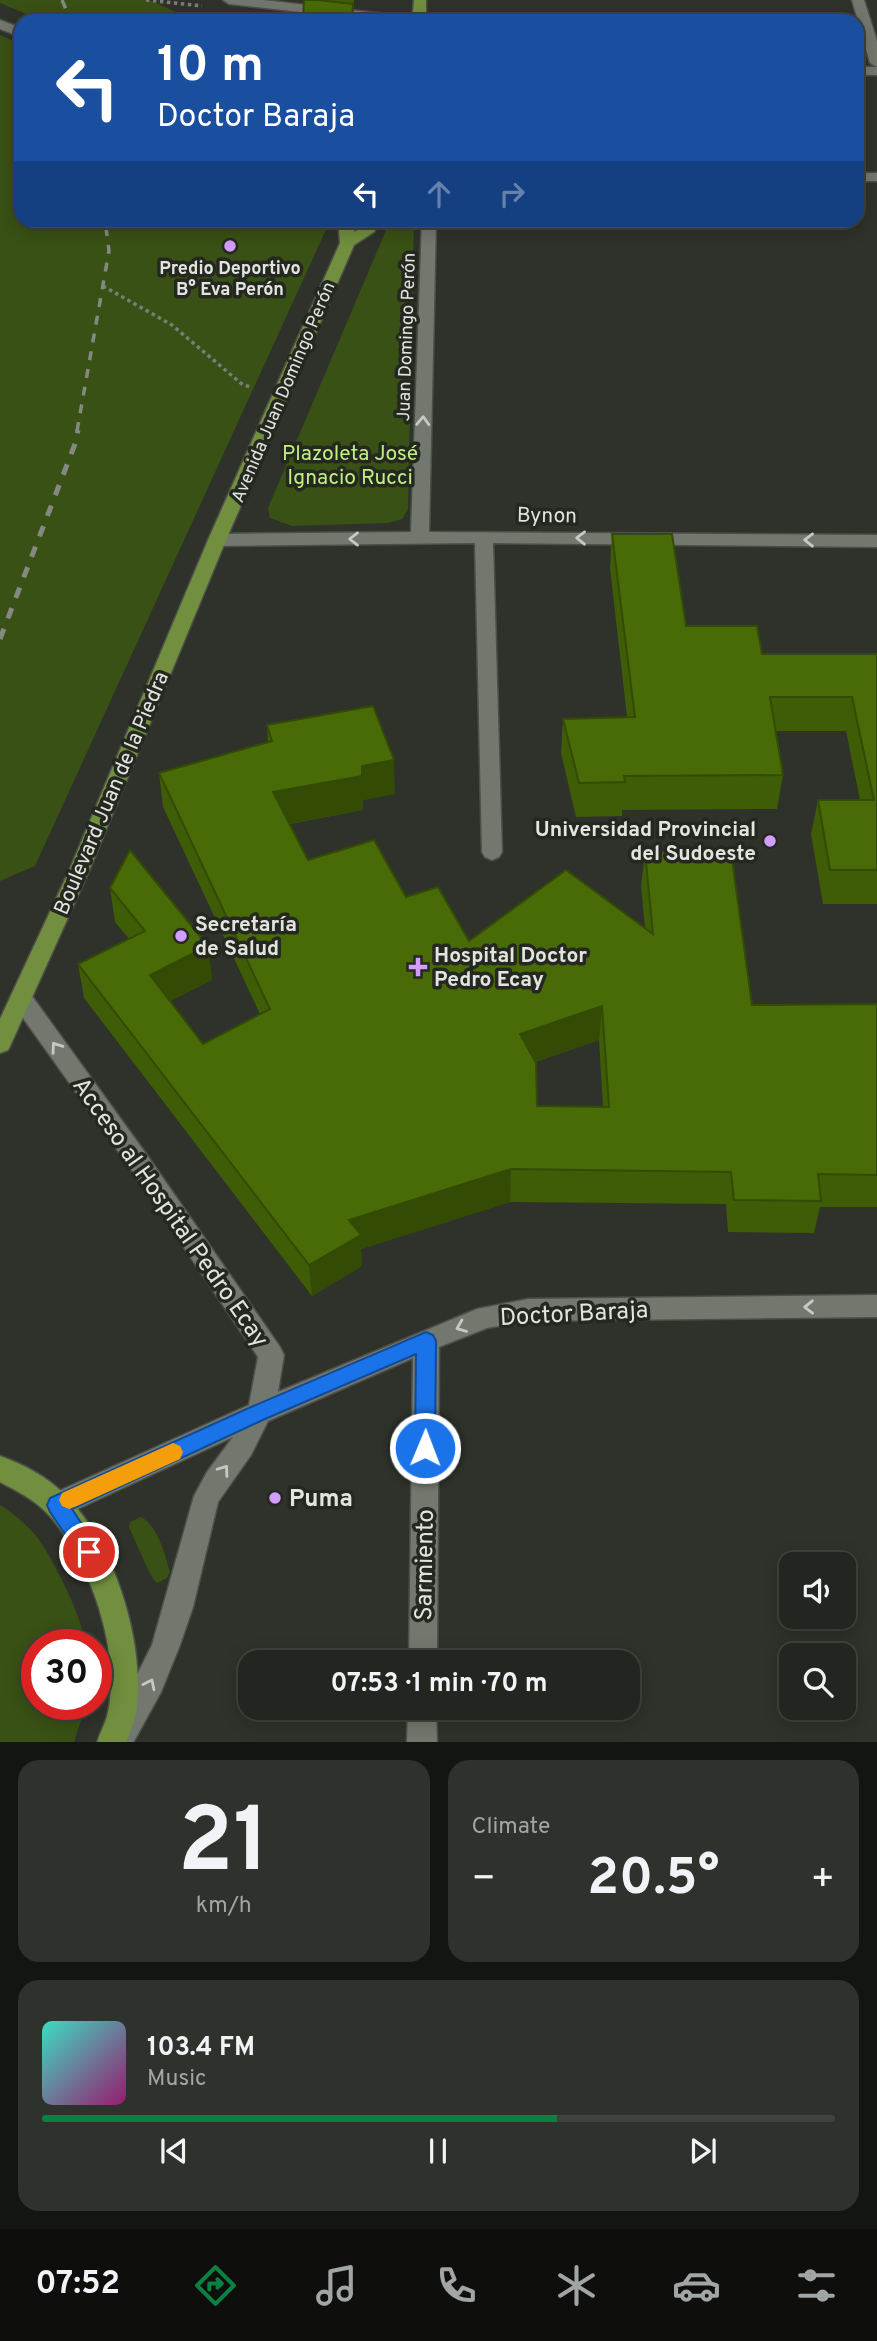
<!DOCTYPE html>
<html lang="en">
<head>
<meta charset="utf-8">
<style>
	body { margin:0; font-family:Overpass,sans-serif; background:#2e322d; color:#f1f3f6; height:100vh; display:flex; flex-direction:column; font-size:26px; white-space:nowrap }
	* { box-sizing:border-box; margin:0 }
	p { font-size:23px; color:#a2a5a5 }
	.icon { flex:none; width:38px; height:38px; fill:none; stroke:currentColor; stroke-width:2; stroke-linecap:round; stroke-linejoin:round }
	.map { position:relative; height:1742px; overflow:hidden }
	.details { display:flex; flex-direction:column; gap:18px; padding:18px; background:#131512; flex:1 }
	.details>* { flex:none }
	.guide { position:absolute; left:14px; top:14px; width:850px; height:214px; border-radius:21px; box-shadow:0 4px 18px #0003,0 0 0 2px #3f433e; background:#1a4fa0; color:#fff; overflow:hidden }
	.controls { position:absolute; left:779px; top:1552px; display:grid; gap:14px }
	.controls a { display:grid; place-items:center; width:77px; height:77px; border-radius:14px; background:#222620; box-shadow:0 4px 18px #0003,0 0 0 2px #3f433e; font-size:35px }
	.speed { position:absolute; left:21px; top:1629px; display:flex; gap:14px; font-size:35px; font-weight:700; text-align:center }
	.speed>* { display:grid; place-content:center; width:91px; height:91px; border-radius:50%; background:#222620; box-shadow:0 4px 18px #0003,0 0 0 2px #3f433e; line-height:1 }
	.speed .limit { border:10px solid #d22; background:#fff; color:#111 }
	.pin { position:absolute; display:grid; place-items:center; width:60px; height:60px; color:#fff; margin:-30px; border:4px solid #fff; border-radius:50%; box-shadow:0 2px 7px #0007 }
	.me { position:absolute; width:77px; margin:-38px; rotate:1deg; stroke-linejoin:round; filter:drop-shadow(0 0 5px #0008) }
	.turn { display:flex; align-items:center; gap:24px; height:147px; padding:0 28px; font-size:32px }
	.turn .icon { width:91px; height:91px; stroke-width:2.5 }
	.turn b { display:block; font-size:49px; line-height:60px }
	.lanes { display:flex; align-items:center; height:66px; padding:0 28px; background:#0003; justify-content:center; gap:35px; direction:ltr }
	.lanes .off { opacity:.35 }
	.big { font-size:52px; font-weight:700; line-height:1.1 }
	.details .tile { flex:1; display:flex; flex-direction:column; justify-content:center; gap:10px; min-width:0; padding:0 24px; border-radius:21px; background:#2e322d }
	.details .dial { align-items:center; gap:0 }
	.dial b { font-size:91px; line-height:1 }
	.song { display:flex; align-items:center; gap:21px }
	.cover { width:84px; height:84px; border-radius:10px; background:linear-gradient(135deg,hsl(170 70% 55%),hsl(320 70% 35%)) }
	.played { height:7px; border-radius:4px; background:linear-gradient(90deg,#0b8043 65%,#3f433e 65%) }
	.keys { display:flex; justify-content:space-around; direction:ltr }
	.heat { display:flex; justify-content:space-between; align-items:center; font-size:38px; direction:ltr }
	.details .tiles { flex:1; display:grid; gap:18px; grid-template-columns:1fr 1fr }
	.tile:last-child { grid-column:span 2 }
	.trip { position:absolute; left:238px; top:1650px; width:402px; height:70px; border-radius:21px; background:#222620; box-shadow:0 4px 18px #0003,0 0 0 2px #3f433e; font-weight:700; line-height:70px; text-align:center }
	.tabs { display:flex; height:112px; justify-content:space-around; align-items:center; background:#0e0f0d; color:#a2a5a5 }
	.tabs .icon { width:49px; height:49px }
	.tabs .active { color:#0b8043 }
	.tabs b { font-size:32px; color:#f1f3f6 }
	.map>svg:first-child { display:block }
	.green { fill:#395114 }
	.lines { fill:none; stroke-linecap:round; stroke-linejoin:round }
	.minor-casing { stroke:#4b4f47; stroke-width:3 }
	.major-casing { stroke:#4b4f47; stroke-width:3 }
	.path { stroke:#7a7e77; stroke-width:3.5; stroke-dasharray:3.5 3.5; stroke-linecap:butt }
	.minor { fill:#73786e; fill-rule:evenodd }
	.major { fill:#718f3e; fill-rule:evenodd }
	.rail-far1 { stroke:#858982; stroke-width:3.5; stroke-dasharray:9 9; stroke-linecap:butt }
	.rail { stroke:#858982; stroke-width:5; stroke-dasharray:11 11; stroke-linecap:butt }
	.wall { fill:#3f5c06; fill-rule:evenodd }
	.shaded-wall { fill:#334b05 }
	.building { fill:#496b07; stroke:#334b05; stroke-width:2; fill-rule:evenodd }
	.oneway { stroke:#c6cac3 }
	.route { fill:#1a73e8; stroke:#114b97; stroke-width:2 }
	.slow { fill:#f59e0b }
	.poi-dot { fill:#d29dfd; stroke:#242820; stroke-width:2.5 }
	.labels { text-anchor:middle; stroke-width:7; stroke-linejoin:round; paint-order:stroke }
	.far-poi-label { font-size:18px; font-weight:bold; fill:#e2e5df; stroke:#242820 }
	.far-street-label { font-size:18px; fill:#e2e5df; stroke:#242820 }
	.park-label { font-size:21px; fill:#bff17e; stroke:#242820 }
	.street-label { font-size:21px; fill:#e2e5df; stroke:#242820 }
	.poi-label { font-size:21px; font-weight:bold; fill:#e2e5df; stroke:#242820; text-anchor:start }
	.near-street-label { font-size:24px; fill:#e2e5df; stroke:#242820 }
	.near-poi-label { font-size:24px; font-weight:bold; fill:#e2e5df; stroke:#242820; text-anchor:start }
</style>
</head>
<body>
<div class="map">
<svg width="877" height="1743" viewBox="0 0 877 1743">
	<rect width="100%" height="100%" fill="#2e322a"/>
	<g class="green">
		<polygon points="0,0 149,0 187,17 188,21 43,21 0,3"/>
		<polygon points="0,35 21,44 21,220 330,221 35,866 0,881"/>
		<polygon points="390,221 414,221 408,509 402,519 388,523 292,526 270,518 268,508"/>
		<path d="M0,1505C13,1513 27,1525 37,1537C52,1557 85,1621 85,1645H37V1704L86,1705L74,1742H0Z"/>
		<path d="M141,1517C158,1526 165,1555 170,1572L167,1578L157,1583C150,1579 135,1538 129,1528L130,1522Z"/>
	</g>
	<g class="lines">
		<g class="minor-casing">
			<g id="minor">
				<polygon points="223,0 263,0 412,17 419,21 378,21 229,4"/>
				<polygon points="852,0 864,0 877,41 877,75 858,75 858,67 877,67 870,63"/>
				<polygon points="0,20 21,28 21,37 0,29"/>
				<rect x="858" y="173" width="19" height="8"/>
				<polygon points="422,220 436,220 429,532 877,535 877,547 493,543 502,852 499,857 492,860 485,857 482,852 475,543 217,546 208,540 217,534 411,532"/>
				<polygon points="21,989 29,992 149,1158 280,1347 284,1355 278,1392 477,1309 528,1299 877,1295 877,1317 528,1321 487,1328 439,1347 437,1662 409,1662 413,1358 268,1421 251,1455 218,1502 193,1607 180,1645 161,1692 133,1743 111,1743 107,1734 152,1645 194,1496 207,1472 233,1437 58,1518 48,1514 45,1505 48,1496 249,1405 258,1357 133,1172 13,1004 10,998 13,992"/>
				<polygon points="408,1708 436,1708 437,1743 407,1743"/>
			</g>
		</g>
		<g class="major-casing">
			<g id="major">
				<polygon points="414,0 426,0 426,21 412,21"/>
				<polygon points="338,220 353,220 354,232 363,227 365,220 380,220 374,232 354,245 226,540 89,871 11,1044 8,1050 0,1053 0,1019 69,871 208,540 340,243"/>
				<path d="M0,1456C23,1464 47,1477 64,1494C114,1542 144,1639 137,1707C136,1719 130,1731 126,1743H97C100,1732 106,1723 108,1712C121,1650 90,1561 49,1515C35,1500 17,1491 0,1482Z"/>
			</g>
		</g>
		<g class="path">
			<polyline points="146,0 202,6"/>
			<polyline points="103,286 172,325 243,385 251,387"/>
		</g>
		<use href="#minor" class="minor"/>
		<use href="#major" class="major"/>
		<g class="rail-far1">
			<polyline points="62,0 71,21"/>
			<polyline points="77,431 109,251 105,220"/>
		</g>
		<polyline class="rail" points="0,639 75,444 78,430"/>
	</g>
	<g class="wall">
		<polygon points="304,0 354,0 353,21 303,21"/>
		<polygon points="612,534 686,626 762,654 877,654 877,904 823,904 811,834 818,800 860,800 846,731 776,731 783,775 777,809 622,810 622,816 576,817 561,753 563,719 627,717 610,568"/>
		<path d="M267,725L395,794L363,800V810L290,824L308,860L406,897L469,941L645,928L641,886L645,852L752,1005L877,1004V1207H820L814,1233L728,1232L726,1204L510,1202L361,1249L362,1266L312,1296L84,998L78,964L129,939L115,922L110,888L208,946L212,980L170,1001L203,1044L260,1014L163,807L159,773L268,742ZM599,1040L603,1107L537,1106L535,1062Z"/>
	</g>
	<g class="shaded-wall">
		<polygon points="394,760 395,794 363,800 363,810 276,826 273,792 362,766"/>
		<polygon points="208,946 212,980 155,1009 150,975"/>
		<polygon points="602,1006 599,1040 518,1067 520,1034"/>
		<polygon points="511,1169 510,1202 361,1249 362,1266 312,1296 309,1265 349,1220"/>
	</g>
	<g class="building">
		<polygon points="304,0 318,0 353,4 352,21 303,21"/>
		<polygon points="612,534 672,534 686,626 757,626 762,654 877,654 877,870 830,870 818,800 874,800 852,697 770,697 783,775 624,776 625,782 579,783 563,719 635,717"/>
		<path d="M373,706L394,760L362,766V776L273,792L308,860L374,840L406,897L438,887L469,941L566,870L653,934L645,852H731L752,1005L877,1004V1175L818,1174L821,1201L734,1200L731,1172L511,1169L349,1220L361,1235L309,1265L78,964L145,931L110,888L130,850L208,946L150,975L203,1044L270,1009L159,773L272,741L267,725ZM602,1006L609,1107L537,1106L536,1063L520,1034Z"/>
	</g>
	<defs><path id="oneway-chevron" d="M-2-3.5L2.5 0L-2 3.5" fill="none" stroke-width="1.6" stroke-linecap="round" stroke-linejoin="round" transform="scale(1.75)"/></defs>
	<g class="oneway">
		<use href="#oneway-chevron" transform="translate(423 421) rotate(-88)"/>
		<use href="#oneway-chevron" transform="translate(581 538) rotate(-179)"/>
		<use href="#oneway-chevron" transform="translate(354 539) rotate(180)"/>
		<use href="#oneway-chevron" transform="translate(809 540) rotate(-179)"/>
		<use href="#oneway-chevron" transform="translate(56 1047) rotate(-125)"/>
		<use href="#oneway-chevron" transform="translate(809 1307) rotate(179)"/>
		<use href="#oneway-chevron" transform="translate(461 1327) rotate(158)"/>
		<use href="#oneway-chevron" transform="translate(224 1470) rotate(-54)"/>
		<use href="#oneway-chevron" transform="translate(150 1684) rotate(-64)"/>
	</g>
	<polygon class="route" points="426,1332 433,1335 436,1341 435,1448 432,1455 425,1457 418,1455 415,1448 416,1354 265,1419 72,1509 100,1552 97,1559 89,1562 82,1559 50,1512 47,1505 50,1498 251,1407"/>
	<polygon class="slow" points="173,1443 180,1446 183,1452 180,1459 77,1506 69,1509 62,1506 59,1500 62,1493"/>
	<g class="poi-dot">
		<circle cx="230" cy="246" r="7"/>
		<circle cx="770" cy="841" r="7"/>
		<circle cx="181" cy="936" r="7"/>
		<path d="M414.5 956.5h7v7h7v7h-7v7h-7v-7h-7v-7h7z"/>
		<circle cx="275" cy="1498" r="7"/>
	</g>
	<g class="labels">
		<g class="far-poi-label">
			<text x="230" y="274">Predio Deportivo<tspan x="230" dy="21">B° Eva Perón</tspan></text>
		</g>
		<g class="far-street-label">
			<text transform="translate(406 337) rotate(-88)" y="6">Juan Domingo Perón</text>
			<text transform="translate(283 392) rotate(-67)" y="6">Avenida Juan Domingo Perón</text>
		</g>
		<g class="park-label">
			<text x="350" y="460">Plazoleta José<tspan x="350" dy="24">Ignacio Rucci</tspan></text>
		</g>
		<g class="street-label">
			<text transform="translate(547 515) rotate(1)" y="7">Bynon</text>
			<text transform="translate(111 793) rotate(-67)" y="7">Boulevard Juan de la Piedra</text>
		</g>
		<g class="poi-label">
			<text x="756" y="836" text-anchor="end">Universidad Provincial<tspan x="756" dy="24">del Sudoeste</tspan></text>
			<text x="195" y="931">Secretaría<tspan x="195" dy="24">de Salud</tspan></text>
			<text x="434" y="962">Hospital Doctor<tspan x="434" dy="24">Pedro Ecay</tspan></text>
		</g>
		<g class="near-street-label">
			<text transform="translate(171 1212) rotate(55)" y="8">Acceso al Hospital Pedro Ecay</text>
			<text transform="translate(574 1313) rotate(-3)" y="8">Doctor Baraja</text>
			<text transform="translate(424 1565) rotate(-89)" y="8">Sarmiento</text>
		</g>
		<g class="near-poi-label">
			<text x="289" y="1506">Puma</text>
		</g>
	</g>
</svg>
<div class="controls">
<a><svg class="icon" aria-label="sound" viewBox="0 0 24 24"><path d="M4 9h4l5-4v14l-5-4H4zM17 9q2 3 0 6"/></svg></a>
<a><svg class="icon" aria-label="search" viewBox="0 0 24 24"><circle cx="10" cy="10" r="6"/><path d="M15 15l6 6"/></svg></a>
</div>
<div class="speed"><div class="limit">30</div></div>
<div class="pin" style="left:89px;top:1552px;background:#d93025"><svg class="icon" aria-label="arrive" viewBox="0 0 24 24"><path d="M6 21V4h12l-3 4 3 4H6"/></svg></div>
<svg class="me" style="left:425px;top:1448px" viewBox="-20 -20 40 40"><circle r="17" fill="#1a73e8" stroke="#fff" stroke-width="3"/><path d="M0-11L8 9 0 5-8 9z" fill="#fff"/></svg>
<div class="trip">07:53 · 1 min · 70 m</div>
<div class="guide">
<div class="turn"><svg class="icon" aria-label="left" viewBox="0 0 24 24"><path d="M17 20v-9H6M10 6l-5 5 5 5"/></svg><div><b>10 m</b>Doctor Baraja</div></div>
<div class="lanes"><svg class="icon" aria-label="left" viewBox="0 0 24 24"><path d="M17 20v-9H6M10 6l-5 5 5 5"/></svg><svg class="icon off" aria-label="ahead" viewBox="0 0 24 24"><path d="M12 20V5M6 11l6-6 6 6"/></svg><svg class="icon off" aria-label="right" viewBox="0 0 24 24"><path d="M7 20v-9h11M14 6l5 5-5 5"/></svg></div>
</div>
</div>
<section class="details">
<div class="tiles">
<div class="tile dial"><b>21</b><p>km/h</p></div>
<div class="tile"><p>Climate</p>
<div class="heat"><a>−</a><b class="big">20.5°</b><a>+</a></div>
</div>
<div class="tile">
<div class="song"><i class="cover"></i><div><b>103.4 FM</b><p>Music</p></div></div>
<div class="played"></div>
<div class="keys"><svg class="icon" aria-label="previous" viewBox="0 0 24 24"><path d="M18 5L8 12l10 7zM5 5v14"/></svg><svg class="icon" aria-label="pause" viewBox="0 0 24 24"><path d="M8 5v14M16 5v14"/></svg><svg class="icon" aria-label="next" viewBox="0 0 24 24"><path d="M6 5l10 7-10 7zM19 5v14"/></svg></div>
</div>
</div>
</section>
<nav class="tabs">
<b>07:52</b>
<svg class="icon active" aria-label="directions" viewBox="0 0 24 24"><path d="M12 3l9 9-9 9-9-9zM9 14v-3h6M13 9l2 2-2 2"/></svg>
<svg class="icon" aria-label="music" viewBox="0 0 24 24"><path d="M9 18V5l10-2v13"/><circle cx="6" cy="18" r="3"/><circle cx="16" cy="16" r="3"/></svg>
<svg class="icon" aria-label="phone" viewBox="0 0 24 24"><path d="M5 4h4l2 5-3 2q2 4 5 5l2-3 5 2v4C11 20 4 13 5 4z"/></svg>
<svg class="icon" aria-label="climate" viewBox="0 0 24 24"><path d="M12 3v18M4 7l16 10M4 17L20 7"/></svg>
<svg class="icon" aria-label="car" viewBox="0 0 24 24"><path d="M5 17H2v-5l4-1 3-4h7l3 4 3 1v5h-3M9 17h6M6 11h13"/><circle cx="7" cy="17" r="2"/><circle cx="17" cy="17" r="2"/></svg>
<svg class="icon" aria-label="filters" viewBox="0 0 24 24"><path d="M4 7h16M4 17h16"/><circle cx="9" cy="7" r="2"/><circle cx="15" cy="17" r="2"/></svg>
</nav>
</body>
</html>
